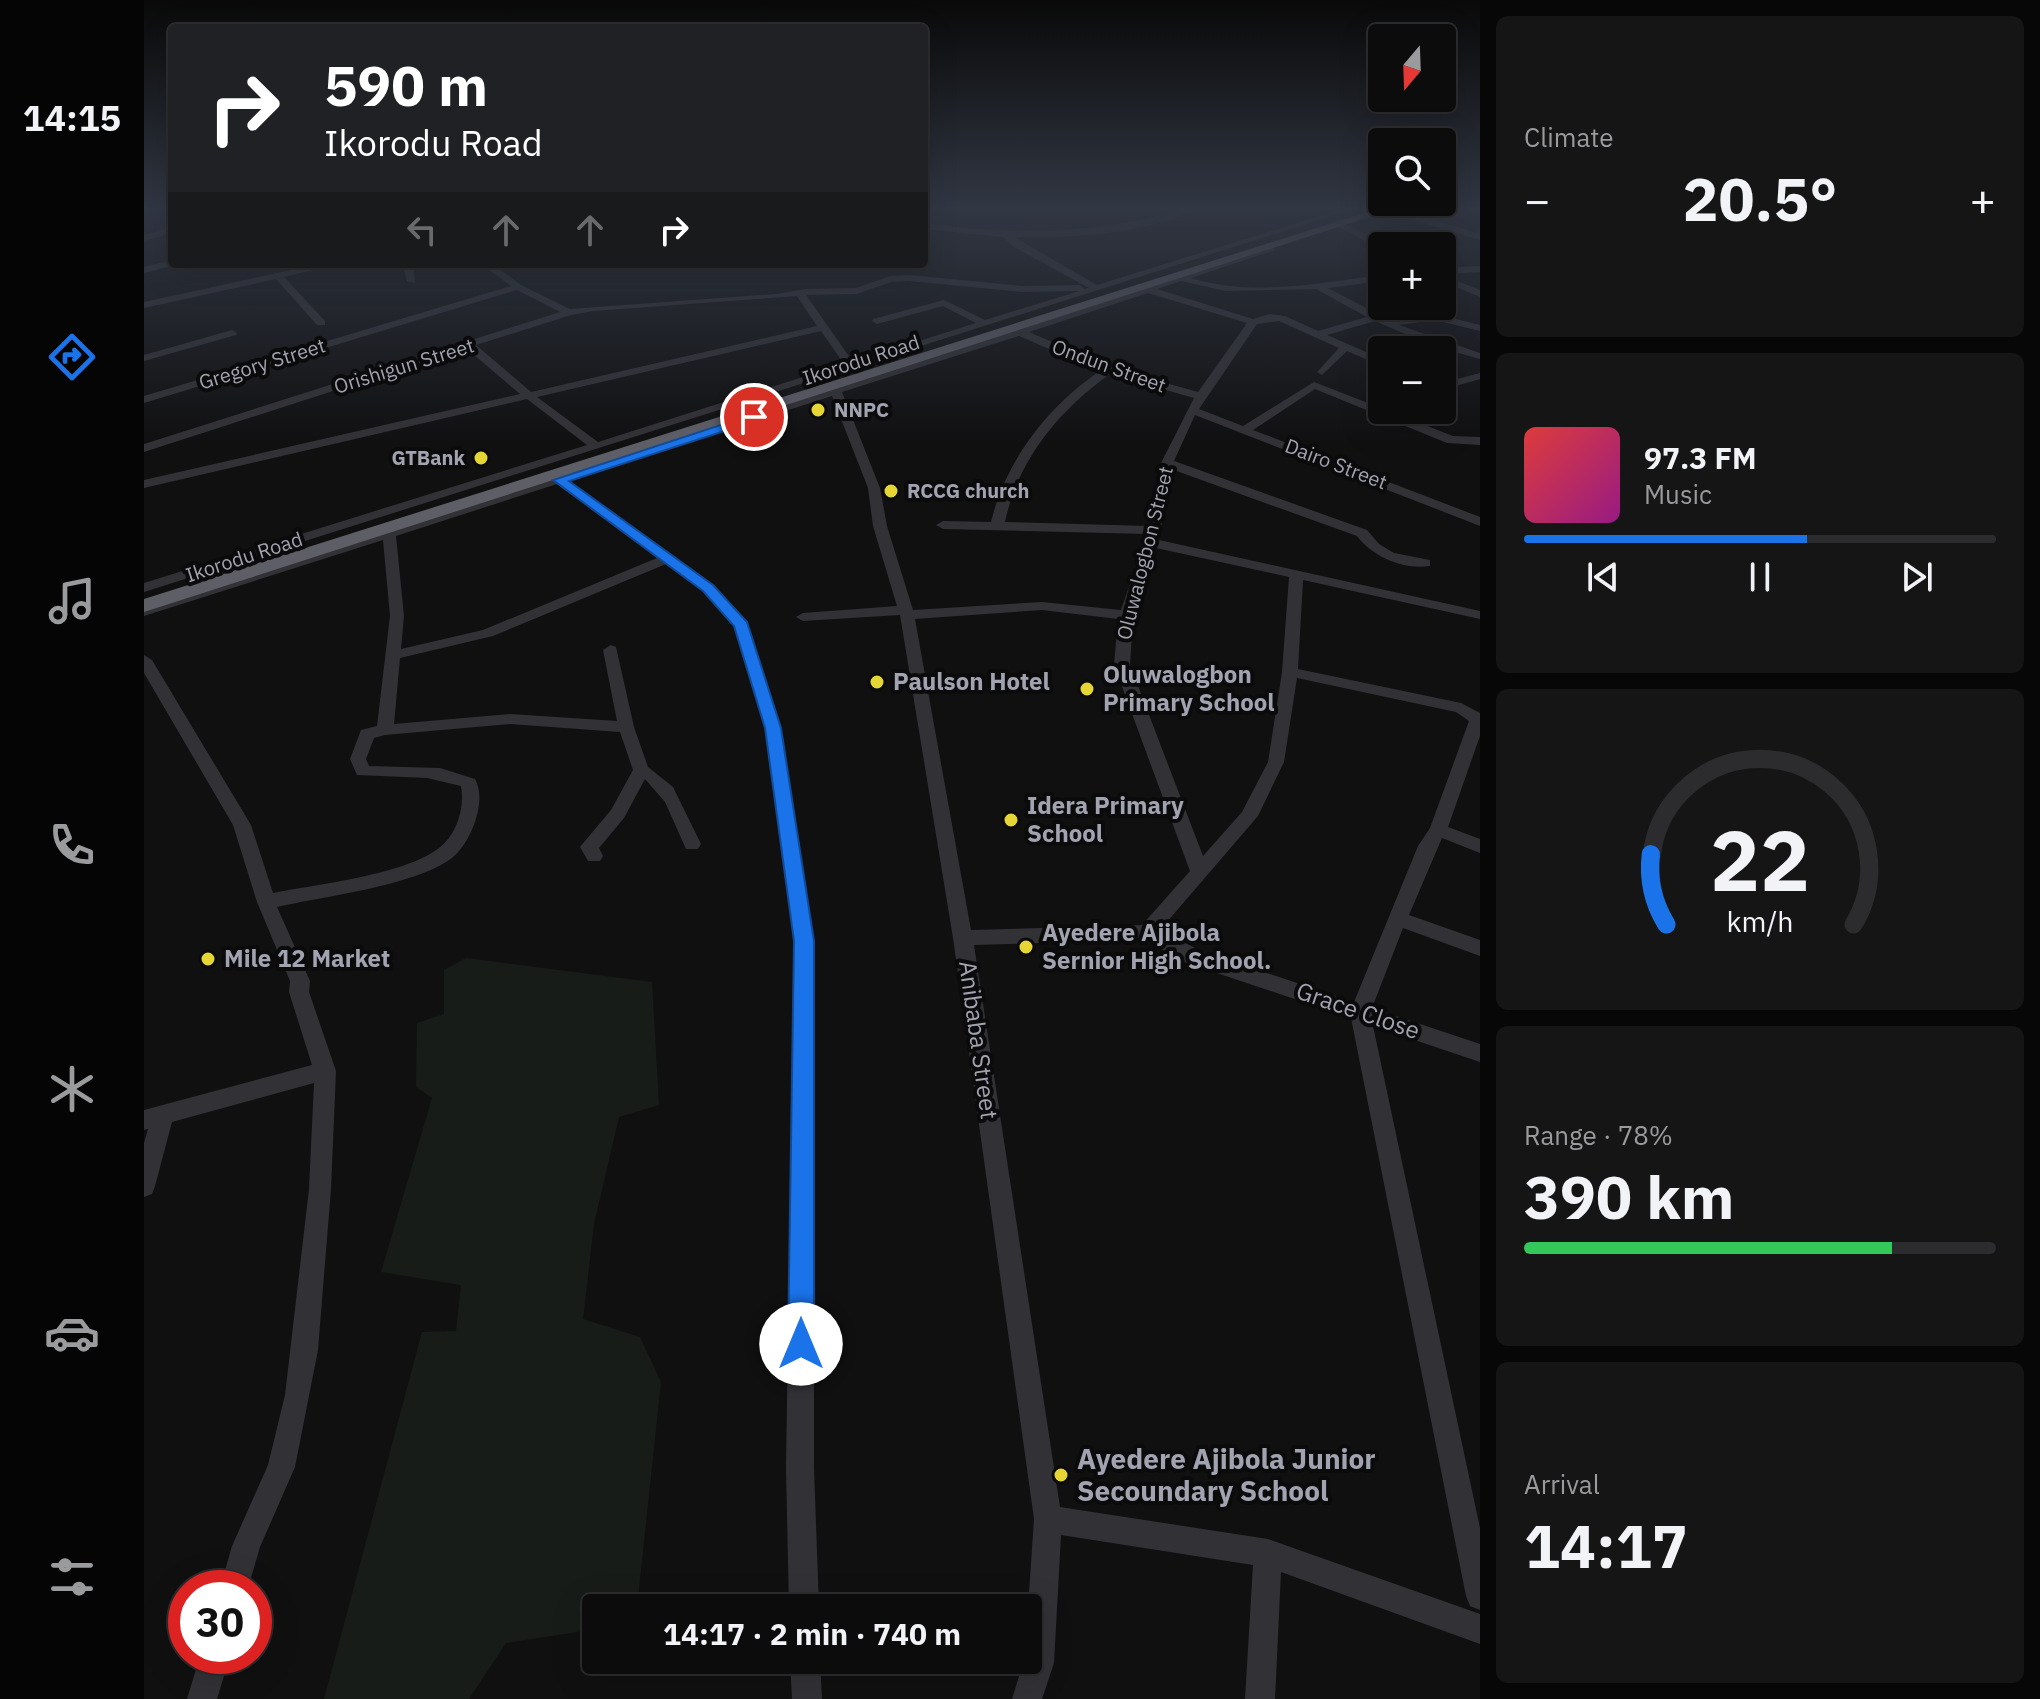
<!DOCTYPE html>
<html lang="en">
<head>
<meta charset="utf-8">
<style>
	body { margin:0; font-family:"IBM Plex Sans",sans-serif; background:#151516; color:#f1f3f6; height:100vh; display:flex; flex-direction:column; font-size:30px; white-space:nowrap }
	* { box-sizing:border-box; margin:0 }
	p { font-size:26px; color:#9a9b9d }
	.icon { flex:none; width:44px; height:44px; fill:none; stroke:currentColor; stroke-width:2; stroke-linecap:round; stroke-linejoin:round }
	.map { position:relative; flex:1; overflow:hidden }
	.side { display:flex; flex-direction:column; gap:16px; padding:16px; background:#070707; width:560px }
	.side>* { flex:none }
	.banner { position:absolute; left:24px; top:24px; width:760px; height:244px; border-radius:8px; box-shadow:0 8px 32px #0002,0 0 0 2px #2c2c2e; background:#202124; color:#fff; overflow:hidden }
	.needle { width:52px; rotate:199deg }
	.fabs { position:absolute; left:1224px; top:24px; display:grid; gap:16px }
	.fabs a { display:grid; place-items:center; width:88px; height:88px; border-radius:8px; background:#0c0c0d; box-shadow:0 8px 32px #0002,0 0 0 2px #2c2c2e; font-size:40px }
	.speed { position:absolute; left:24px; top:1570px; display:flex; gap:16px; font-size:40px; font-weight:700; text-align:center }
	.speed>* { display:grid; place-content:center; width:104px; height:104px; border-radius:50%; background:#0c0c0d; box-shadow:0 8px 32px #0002,0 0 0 2px #2c2c2e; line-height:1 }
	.speed .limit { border:12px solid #d22; background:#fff; color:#111 }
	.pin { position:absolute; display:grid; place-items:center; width:68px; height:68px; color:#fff; margin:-34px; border:4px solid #fff; border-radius:50%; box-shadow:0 2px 8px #0007 }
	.me { position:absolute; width:88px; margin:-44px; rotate:0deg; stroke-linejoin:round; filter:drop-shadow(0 0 6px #0008) }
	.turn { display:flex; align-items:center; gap:28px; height:168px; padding:0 24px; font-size:36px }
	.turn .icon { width:104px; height:104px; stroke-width:2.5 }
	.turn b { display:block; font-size:56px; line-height:68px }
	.lanes { display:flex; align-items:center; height:76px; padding:0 24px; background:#0003; justify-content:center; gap:40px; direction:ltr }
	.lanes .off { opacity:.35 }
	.big { font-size:60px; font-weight:800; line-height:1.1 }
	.side .widget { flex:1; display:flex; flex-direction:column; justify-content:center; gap:12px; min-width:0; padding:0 28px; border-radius:12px; background:#151516 }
	.side .dial { align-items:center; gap:0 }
	.dial svg { height:208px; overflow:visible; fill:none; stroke:#2c2c2e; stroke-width:7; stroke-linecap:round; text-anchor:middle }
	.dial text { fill:#f1f3f6; stroke:none }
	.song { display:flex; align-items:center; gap:24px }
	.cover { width:96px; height:96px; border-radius:12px; background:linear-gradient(135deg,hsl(0 70% 55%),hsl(310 70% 35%)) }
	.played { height:8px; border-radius:4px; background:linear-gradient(90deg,#1a73e8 60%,#2c2c2e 60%) }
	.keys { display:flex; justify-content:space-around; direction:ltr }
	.heat { display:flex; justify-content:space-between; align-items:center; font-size:44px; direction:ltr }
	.charge { height:12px; border-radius:6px; background:linear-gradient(90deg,#34c759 78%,#2c2c2e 0) }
	.trip { position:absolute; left:438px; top:1594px; width:460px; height:80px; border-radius:8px; background:#0c0c0d; box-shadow:0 8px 32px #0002,0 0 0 2px #2c2c2e; font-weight:800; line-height:80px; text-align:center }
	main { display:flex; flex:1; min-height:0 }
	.tab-bar { display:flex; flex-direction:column; width:144px; justify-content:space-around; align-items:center; background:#050505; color:#9a9b9d }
	.tab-bar .icon { width:56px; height:56px }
	.tab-bar .on { color:#1a73e8 }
	.tab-bar b { font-size:36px; color:#f1f3f6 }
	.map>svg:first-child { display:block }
	.green { fill:#171c19 }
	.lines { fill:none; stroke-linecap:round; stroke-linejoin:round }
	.minor { fill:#323136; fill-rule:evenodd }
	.highway { fill:#5e5e67; fill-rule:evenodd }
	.route { fill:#1a73e8; stroke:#114b97; stroke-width:2 }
	.poi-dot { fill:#e5d635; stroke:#0b0b0c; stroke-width:3 }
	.labels { text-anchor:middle; stroke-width:8; stroke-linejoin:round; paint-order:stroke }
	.far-street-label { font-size:20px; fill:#a2a3b1; stroke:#0b0b0c }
	.far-poi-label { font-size:20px; font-weight:bold; fill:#a2a3b1; stroke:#0b0b0c; text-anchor:start }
	.poi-label { font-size:24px; font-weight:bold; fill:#a2a3b1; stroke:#0b0b0c; text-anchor:start }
	.street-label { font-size:24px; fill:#a2a3b1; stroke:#0b0b0c }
	.near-poi-label { font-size:28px; font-weight:bold; fill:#a2a3b1; stroke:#0b0b0c; text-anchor:start }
</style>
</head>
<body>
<main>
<nav class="tab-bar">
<b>14:15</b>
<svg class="icon on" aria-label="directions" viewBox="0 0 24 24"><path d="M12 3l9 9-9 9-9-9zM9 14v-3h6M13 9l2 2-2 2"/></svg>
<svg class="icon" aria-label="music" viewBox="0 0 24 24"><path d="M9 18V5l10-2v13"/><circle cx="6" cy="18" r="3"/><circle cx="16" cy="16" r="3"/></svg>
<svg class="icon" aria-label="phone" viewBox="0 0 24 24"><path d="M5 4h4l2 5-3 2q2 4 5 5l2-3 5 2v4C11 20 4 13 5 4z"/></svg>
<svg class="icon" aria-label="climate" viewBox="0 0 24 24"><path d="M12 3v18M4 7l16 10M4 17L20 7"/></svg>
<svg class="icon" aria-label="car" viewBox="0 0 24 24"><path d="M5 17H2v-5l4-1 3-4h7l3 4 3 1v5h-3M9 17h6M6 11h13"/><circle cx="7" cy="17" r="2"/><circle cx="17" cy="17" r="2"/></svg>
<svg class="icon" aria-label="filters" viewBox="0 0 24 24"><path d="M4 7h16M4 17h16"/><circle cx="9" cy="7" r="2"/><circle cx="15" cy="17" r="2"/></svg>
</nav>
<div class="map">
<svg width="1336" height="1699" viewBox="0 0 1336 1699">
	<rect width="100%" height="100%" fill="#101011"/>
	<polygon class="green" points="322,958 508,982 515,1105 475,1117 450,1224 439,1319 496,1337 517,1382 493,1608 452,1608 452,1628 446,1630 362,1643 325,1699 180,1699 278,1332 312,1331 317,1285 237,1272 288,1098 272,1087 273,1023 300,1014 300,970"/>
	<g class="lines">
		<g class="minor">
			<polygon points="812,206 867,206 863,209 816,209"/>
			<path d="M1047,206H1058C1015,233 921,239 870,237L953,285L1208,206H1219L0,592V583L443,445L383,399L0,488V480L376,394L322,348L0,452V444L416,312L373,290L0,403V396L367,286L337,264H348L377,285L426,309L632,294L662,289L712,288L746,276L765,275L878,286L936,285L940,289L945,288L870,247L859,237L780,229V223C871,236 959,235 1047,206ZM765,281L878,292L935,291L841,320L800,300L729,319L728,321L733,324L799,306L832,323L709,362L662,295L713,294L747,282ZM653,296L673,326L387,392L332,345L427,315L449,311ZM677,331L700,364L454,442L393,397Z"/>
			<polygon points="1256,206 1268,206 1258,210 1336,234 1336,240 1248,213 1221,220 1217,217"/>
			<polygon points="1198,222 1241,244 1243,246 1235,248 1195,227"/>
			<polygon points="28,227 28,233 0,241 0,235"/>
			<path d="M1128,245L1131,250L1047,278C1107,297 1176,283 1238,275V281L1184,288L1245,320L1291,314L1336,325V331L1291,320L1255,325L1336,353V359L1289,346L1231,321L1183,335L1238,359V366L1203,351L1178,375L1173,372L1195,348L1135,321L1113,324L1055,409L1099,426L1170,382L1309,436L1336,437V445L1303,443L1171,389L1109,430L1336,517V526L1051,415L1030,461L1223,530L1235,544L1250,553L1286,560V566C1259,570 1229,557 1213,536L1027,469L1015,540L1336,611V619L1159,580L1154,669L1317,703L1336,713V736L1304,827L1336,839V853L1298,838L1265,915L1336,940V956L1259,928L1228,1008L1336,1044V1062L1229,1026L1336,1528V1610L1326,1606L1322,1596L1207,1018L1043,963L1000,940L830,945L916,1507L1124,1539L1336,1614V1644L1137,1572L1131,1699H1101L1109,1565L917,1535L910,1663L898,1699H868L880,1660H884V1608L890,1519L809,938L756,615L659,621L652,617L659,613L753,606L729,526L724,488L688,396L424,481L569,585L602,622L637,728L670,941V1468L675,1608H645L642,1468L650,941L621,728L590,626L559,591L522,564L349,636L256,658L250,724L366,714L473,721L459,650L467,645L472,647L490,727L504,767L529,787L557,844L554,849H542L521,802L501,779L480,818L455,848L459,856L456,861H444L436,847L467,810L489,770L476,732L366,724L241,735L230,738L222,759L225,766L296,768L331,779C337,790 336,803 333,815C329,831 320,848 308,858C270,886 181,896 133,907L166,981L165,992L192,1071L187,1189L174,1350L151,1467L116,1547L104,1588H76L88,1546L124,1465L141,1395L165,1189L170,1083L28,1122L11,1186L8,1194L0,1197V1143L4,1129L0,1130V1110L168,1065L145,992L146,981L113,902L89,825L0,673V655L8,660L107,825L129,893C174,884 260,875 295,848C313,834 321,808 317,786L283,778L213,775L206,759L217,730L233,726L246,616L239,540L0,616V607L872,330ZM1037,281L1082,291L1172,289L1223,317L1174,331L1141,316L1126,314L1109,319L1013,289ZM1004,293L1103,323L1054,392L968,368L885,332ZM875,336L956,371C904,406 862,460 847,522L799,521L792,525L799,529L1003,534L977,610L898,602L769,610L743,526L736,488L698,392ZM966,374L1050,398L1017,463L1004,526L861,522C874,460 915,410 966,374ZM413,484L513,558L339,630L257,649L260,616L252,536ZM1012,548L1145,577L1138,672L1124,762L1098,812L1059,856L986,665L989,619ZM898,610L974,619L970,665L1046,871L998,925L827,930L771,619ZM1153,678L1312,712L1325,721L1286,828L1274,846L1210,1002L1057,951L1016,930L1114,816L1140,762Z"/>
			<polygon points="28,260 31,265 0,273 0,267"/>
			<polygon points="175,264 193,264 140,277 181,321 181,325 173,325 132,279 0,308 0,302"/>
			<polygon points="259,264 269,264 271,283 263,281"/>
			<polygon points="1336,266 1336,272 1298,274 1298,268"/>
			<polygon points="1298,275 1336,290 1336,297 1298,281"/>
			<polygon points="88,330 93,333 92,335 0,361 0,355"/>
			<polygon points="1336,373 1336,379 1298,390 1298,383"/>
			<polygon points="56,1656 86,1656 73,1699 43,1699"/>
			<polygon points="646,1660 676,1660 678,1699 648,1699"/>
		</g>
		<polygon class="highway" points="1242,206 1259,206 0,612 0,599"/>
	</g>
	<linearGradient id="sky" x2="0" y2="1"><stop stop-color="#090909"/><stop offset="0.47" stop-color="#313743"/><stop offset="1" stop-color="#313743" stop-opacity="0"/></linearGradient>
	<rect width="1336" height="443" fill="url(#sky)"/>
	<polygon class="route" points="610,414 616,417 615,420 425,481 569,585 603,622 637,728 670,941 670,1344 666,1353 657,1357 648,1353 644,1344 650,941 621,728 590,626 559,591 409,480"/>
	<g class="poi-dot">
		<circle cx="674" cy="410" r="8"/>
		<circle cx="337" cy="458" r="8"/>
		<circle cx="747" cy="491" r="8"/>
		<circle cx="733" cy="682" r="8"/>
		<circle cx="943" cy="689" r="8"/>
		<circle cx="867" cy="820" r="8"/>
		<circle cx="882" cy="947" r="8"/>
		<circle cx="64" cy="959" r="8"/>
		<circle cx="917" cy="1475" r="8"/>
	</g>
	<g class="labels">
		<g class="far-street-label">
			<text transform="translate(717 360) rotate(-18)" y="7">Ikorodu Road</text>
			<text transform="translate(118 364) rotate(-17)" y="7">Gregory Street</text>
			<text transform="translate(260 366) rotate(-17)" y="7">Orishigun Street</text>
			<text transform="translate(965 366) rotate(20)" y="7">Ondun Street</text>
			<text transform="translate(1192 464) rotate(21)" y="7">Dairo Street</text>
			<text transform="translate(1001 553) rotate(-76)" y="7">Oluwalogbon Street</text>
			<text transform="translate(100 557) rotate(-18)" y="7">Ikorodu Road</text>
		</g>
		<g class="far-poi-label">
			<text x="690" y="417">NNPC</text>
			<text x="321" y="465" text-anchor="end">GTBank</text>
			<text x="763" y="498">RCCG church</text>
		</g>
		<g class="poi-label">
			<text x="959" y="683">Oluwalogbon<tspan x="959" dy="28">Primary School</tspan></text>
			<text x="749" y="690">Paulson Hotel</text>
			<text x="883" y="814">Idera Primary<tspan x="883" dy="28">School</tspan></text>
			<text x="898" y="941">Ayedere Ajibola<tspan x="898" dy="28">Sernior High School.</tspan></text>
			<text x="80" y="967">Mile 12 Market</text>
		</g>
		<g class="street-label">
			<text transform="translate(1214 1011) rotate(19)" y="8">Grace Close</text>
			<text transform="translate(834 1040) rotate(82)" y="8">Anibaba Street</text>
		</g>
		<g class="near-poi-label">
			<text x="933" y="1469">Ayedere Ajibola Junior<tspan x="933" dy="32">Secoundary School</tspan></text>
		</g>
	</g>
</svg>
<div class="fabs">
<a><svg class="needle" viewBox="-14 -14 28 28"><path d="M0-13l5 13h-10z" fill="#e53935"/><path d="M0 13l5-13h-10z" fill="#9a9b9d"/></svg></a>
<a><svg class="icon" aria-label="search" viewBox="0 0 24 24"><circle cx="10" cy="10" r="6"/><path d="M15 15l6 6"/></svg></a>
<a>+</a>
<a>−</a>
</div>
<div class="speed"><div class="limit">30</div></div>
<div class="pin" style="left:610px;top:417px;background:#d93025"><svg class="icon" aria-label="arrive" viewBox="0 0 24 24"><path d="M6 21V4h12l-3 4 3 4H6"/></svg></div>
<svg class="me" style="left:657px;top:1344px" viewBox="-20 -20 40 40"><circle r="19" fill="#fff"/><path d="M0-13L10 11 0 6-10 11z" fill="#1a73e8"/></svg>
<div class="trip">14:17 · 2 min · 740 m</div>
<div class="banner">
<div class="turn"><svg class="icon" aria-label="right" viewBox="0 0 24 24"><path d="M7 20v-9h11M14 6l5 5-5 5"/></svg><div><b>590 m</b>Ikorodu Road</div></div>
<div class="lanes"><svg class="icon off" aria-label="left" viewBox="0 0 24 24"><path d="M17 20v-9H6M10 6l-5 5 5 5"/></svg><svg class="icon off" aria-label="ahead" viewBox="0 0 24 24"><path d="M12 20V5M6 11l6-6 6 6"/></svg><svg class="icon off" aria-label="ahead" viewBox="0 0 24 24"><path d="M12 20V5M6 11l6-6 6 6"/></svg><svg class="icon" aria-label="right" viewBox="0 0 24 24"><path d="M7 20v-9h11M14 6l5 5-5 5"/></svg></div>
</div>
</div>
<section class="side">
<div class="widget"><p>Climate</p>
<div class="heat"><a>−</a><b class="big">20.5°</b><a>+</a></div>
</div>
<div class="widget">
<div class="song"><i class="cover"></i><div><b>97.3 FM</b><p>Music</p></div></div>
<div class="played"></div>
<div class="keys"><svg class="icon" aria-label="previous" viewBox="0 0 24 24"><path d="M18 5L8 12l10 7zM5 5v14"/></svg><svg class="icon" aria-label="pause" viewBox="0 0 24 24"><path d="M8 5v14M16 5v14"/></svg><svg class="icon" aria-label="next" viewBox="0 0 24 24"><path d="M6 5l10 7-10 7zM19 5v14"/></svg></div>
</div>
<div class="widget dial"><svg viewBox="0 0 100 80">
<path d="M14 69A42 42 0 1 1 86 69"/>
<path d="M14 69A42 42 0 0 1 8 42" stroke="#1a73e8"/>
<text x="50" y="56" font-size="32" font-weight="700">22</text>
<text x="50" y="72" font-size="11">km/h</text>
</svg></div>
<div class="widget"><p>Range · 78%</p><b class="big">390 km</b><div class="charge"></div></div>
<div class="widget"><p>Arrival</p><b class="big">14:17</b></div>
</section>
</main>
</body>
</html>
